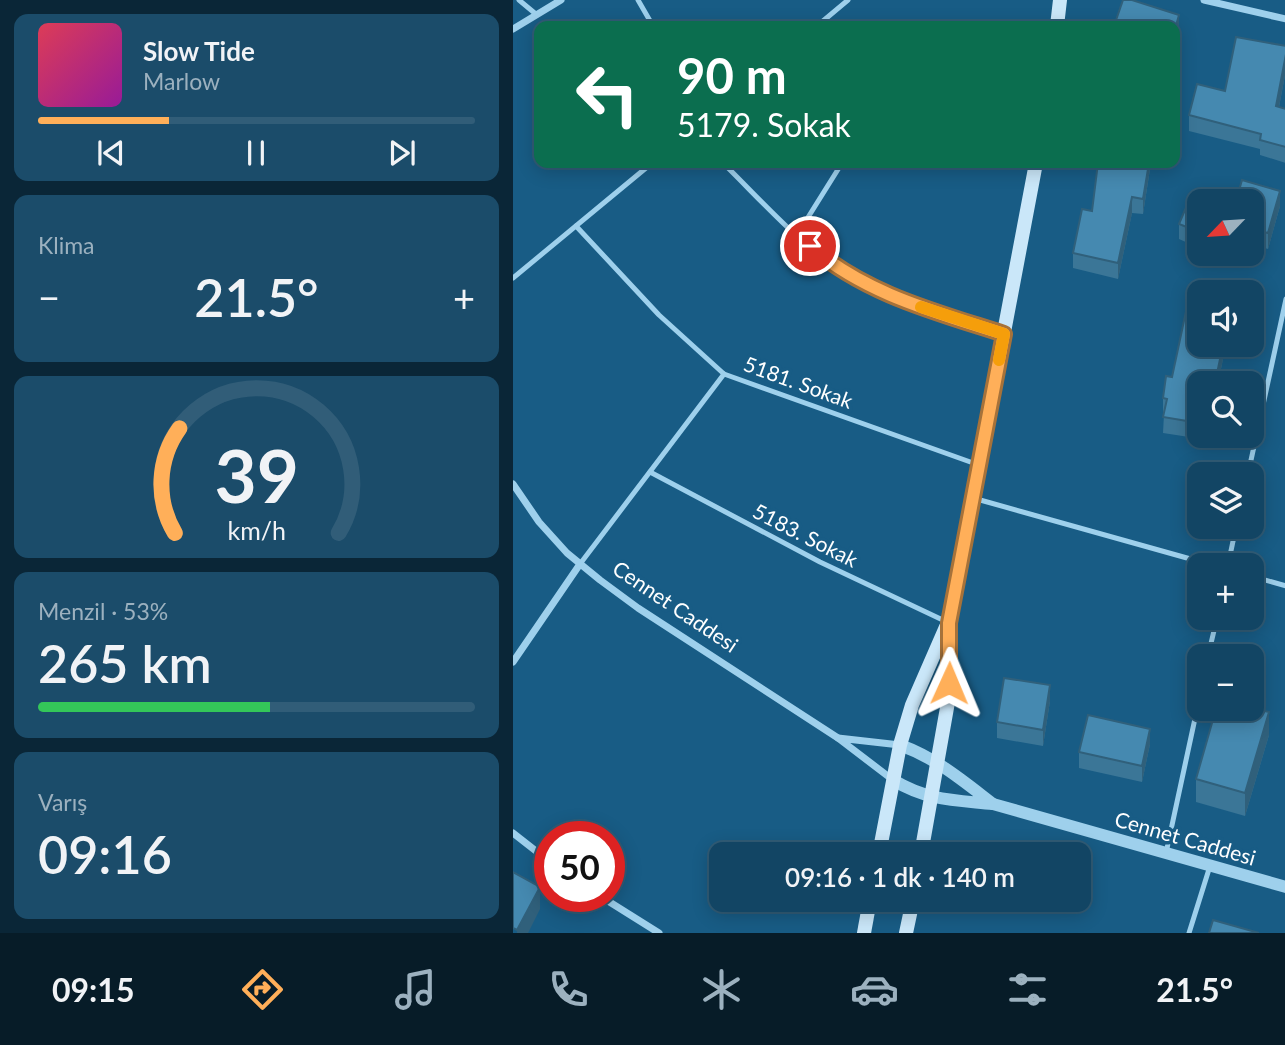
<!DOCTYPE html>
<html lang="tr">
<head>
<meta charset="utf-8">
<style>
	body { margin:0; font-family:Lato,sans-serif; background:#1b4c6a; color:#f1f3f6; height:100vh; display:flex; flex-direction:column; font-size:26px; white-space:nowrap }
	* { box-sizing:border-box; margin:0 }
	p { font-size:23px; color:#9cb1bf }
	.icon { flex:none; width:38px; height:38px; fill:none; stroke:currentColor; stroke-width:2; stroke-linecap:round; stroke-linejoin:round }
	.map { position:relative; flex:1; overflow:hidden }
	.details { display:flex; flex-direction:column; gap:14px; padding:14px; background:#0a2637; width:513px }
	.details>* { flex:none }
	.guide { position:absolute; left:21px; top:21px; width:646px; height:147px; border-radius:14px; box-shadow:0 4px 18px #0003,0 0 0 2px #315d78; background:#0b6e4f; color:#fff; overflow:hidden }
	.needle { width:46px; rotate:245deg }
	.fabs { position:absolute; left:674px; top:189px; display:grid; gap:14px }
	.fabs a { display:grid; place-items:center; width:77px; height:77px; border-radius:14px; background:#124564; box-shadow:0 4px 18px #0003,0 0 0 2px #315d78; font-size:35px }
	.speed { position:absolute; left:21px; top:821px; display:flex; gap:14px; font-size:35px; font-weight:700; text-align:center }
	.speed>* { display:grid; place-content:center; width:91px; height:91px; border-radius:50%; background:#124564; box-shadow:0 4px 18px #0003,0 0 0 2px #315d78; line-height:1 }
	.speed .limit { border:10px solid #d22; background:#fff; color:#111 }
	.pin { position:absolute; display:grid; place-items:center; width:60px; height:60px; color:#fff; margin:-30px; border:4px solid #fff; border-radius:50%; box-shadow:0 2px 7px #0007 }
	.me { position:absolute; width:77px; margin:-38px; rotate:1deg; stroke-linejoin:round; filter:drop-shadow(0 0 5px #0008) }
	.turn { display:flex; align-items:center; gap:24px; height:147px; padding:0 28px; font-size:32px }
	.turn .icon { width:91px; height:91px; stroke-width:2.5 }
	.turn b { display:block; font-size:49px; line-height:60px }
	.big { font-size:52px; font-weight:600; line-height:1.1 }
	.details .widget { flex:1; display:flex; flex-direction:column; justify-content:center; gap:10px; min-width:0; padding:0 24px; border-radius:14px; background:#1b4c6a }
	.details .dial { align-items:center; gap:0 }
	.dial svg { height:182px; overflow:visible; fill:none; stroke:#315d78; stroke-width:7; stroke-linecap:round; text-anchor:middle }
	.dial text { fill:#f1f3f6; stroke:none }
	.song { display:flex; align-items:center; gap:21px }
	.cover { width:84px; height:84px; border-radius:10px; background:linear-gradient(135deg,hsl(350 70% 55%),hsl(300 70% 35%)) }
	.played { height:7px; border-radius:4px; background:linear-gradient(90deg,#ffaf59 30%,#315d78 30%) }
	.keys { display:flex; justify-content:space-around; direction:ltr }
	.heat { display:flex; justify-content:space-between; align-items:center; font-size:38px; direction:ltr }
	.charge { height:10px; border-radius:5px; background:linear-gradient(90deg,#34c759 53%,#315d78 0) }
	.trip { position:absolute; left:196px; top:842px; width:382px; height:70px; border-radius:14px; background:#124564; box-shadow:0 4px 18px #0003,0 0 0 2px #315d78; font-weight:600; line-height:70px; text-align:center }
	.dock { display:flex; height:112px; justify-content:space-around; align-items:center; background:#071c28; color:#9cb1bf }
	.dock .icon { width:49px; height:49px }
	.dock .current { color:#ffaf59 }
	.dock b { font-size:32px; color:#f1f3f6 }
	main { display:flex; flex:1; min-height:0 }
	.map>svg:first-child { display:block }
	.lines { fill:none; stroke-linecap:round; stroke-linejoin:round }
	.service { stroke:#9ed0ec; stroke-width:5 }
	.minor { stroke:#9ed0ec; stroke-width:7 }
	.tertiary { stroke:#9ed0ec; stroke-width:12 }
	.secondary { stroke:#cae7f9; stroke-width:14 }
	.wall { fill:#3b7697 }
	.shaded-wall { fill:#30607b }
	.building { fill:#4589b0; stroke:#30607b; stroke-width:2 }
	.route-casing { stroke:#a6723a; stroke-width:18 }
	.route { stroke:#ffaf59; stroke-width:12 }
	.slow { stroke:#f59e0b; stroke-width:12 }
	.labels { text-anchor:middle; stroke-width:7; stroke-linejoin:round; paint-order:stroke }
	.street-label { font-size:21px; fill:#fff; stroke:#185c85 }
</style>
</head>
<body>
<main>
<section class="details">
<div class="widget">
<div class="song"><i class="cover"></i><div><b>Slow Tide</b><p>Marlow</p></div></div>
<div class="played"></div>
<div class="keys"><svg class="icon" aria-label="previous" viewBox="0 0 24 24"><path d="M18 5L8 12l10 7zM5 5v14"/></svg><svg class="icon" aria-label="pause" viewBox="0 0 24 24"><path d="M8 5v14M16 5v14"/></svg><svg class="icon" aria-label="next" viewBox="0 0 24 24"><path d="M6 5l10 7-10 7zM19 5v14"/></svg></div>
</div>
<div class="widget"><p>Klima</p>
<div class="heat"><a>−</a><b class="big">21.5°</b><a>+</a></div>
</div>
<div class="widget dial"><svg viewBox="0 0 100 80">
<path d="M14 69A42 42 0 1 1 86 69"/>
<path d="M14 69A42 42 0 0 1 16 23" stroke="#ffaf59"/>
<text x="50" y="56" font-size="32" font-weight="700">39</text>
<text x="50" y="72" font-size="11">km/h</text>
</svg></div>
<div class="widget"><p>Menzil · 53%</p><b class="big">265 km</b><div class="charge"></div></div>
<div class="widget"><p>Varış</p><b class="big">09:16</b></div>
</section>
<div class="map">
<svg width="773" height="933" viewBox="0 0 773 933">
	<rect width="100%" height="100%" fill="#185c85"/>
	<g class="lines">
		<g class="service">
			<polyline points="6,0 24,15"/>
			<polyline points="125,0 140,26"/>
			<polyline points="304,26 335,0"/>
			<path d="M210,163C250,202 289,248 338,277C383,304 438,316 488,333"/>
			<polyline points="63,226 146,315 211,374 463,464"/>
			<polyline points="284,235 329,163"/>
			<polyline points="0,278 139,163"/>
			<polyline points="137,472 307,562 434,622"/>
			<polyline points="735,474 773,299"/>
			<polyline points="460,498 699,565"/>
			<polyline points="67,564 211,374"/>
			<polyline points="715,565 723,527"/>
			<polyline points="738,576 773,586"/>
			<polyline points="695,656 704,618"/>
			<polyline points="653,853 686,700"/>
			<polyline points="676,933 697,866"/>
		</g>
		<g class="minor">
			<polyline points="691,0 773,19"/>
			<polyline points="0,29 48,0"/>
			<polyline points="0,484 26,522 54,553 87,580 125,608 325,738"/>
			<polyline points="0,662 67,564"/>
			<polyline points="380,780 325,738 387,745"/>
			<polyline points="0,833 37,862"/>
			<polyline points="87,896 146,933"/>
		</g>
		<g class="tertiary">
			<path d="M380,780C415,801 441,800 480,804C450,781 423,758 387,745"/>
			<polyline points="480,804 773,887"/>
		</g>
		<g class="secondary">
			<polyline points="544,26 547,0"/>
			<polyline points="366,854 387,745 399,705 433,627"/>
			<polyline points="408,854 435,702 436,623 523,163"/>
			<polyline points="351,933 357,900"/>
			<polyline points="393,933 400,900"/>
		</g>
	</g>
	<g class="wall">
		<polygon points="773,46 773,70 766,107 773,109 773,163 747,155 747,149 676,131 676,115 712,91"/>
		<polygon points="637,163 637,169 630,214 619,213 605,279 560,268 560,253 579,211"/>
		<polygon points="686,201 686,248 666,239 666,224"/>
		<polygon points="738,201 767,206 755,249 738,244"/>
		<polygon points="713,345 705,383 686,383 686,436 703,436 702,441 650,433 651,414 650,414 650,398 659,377"/>
		<polygon points="537,701 530,746 484,738 484,722"/>
		<polygon points="756,735 732,816 683,802 683,779"/>
		<polygon points="637,744 629,782 566,768 566,752"/>
	</g>
	<g class="shaded-wall">
		<polygon points="666,15 666,31 662,45 662,29"/>
		<polygon points="773,54 773,70 763,122 763,106"/>
		<polygon points="636,163 637,163 637,169 630,214 630,199"/>
		<polygon points="767,191 767,206 755,249 755,233"/>
		<polygon points="619,197 619,213 605,279 605,263"/>
		<polygon points="710,345 713,345 705,383 702,383"/>
		<polygon points="537,685 537,701 530,746 530,730"/>
		<polygon points="756,712 756,735 732,816 732,793"/>
		<polygon points="637,729 637,744 629,782 629,766"/>
		<polygon points="27,887 27,909 15,933 4,933 4,930"/>
	</g>
	<g class="building">
		<polygon points="610,0 619,0 666,15 662,29 662,26 601,26"/>
		<polygon points="723,37 773,46 773,54 763,106 773,109 773,147 747,140 748,134 676,115 684,84 712,91"/>
		<polygon points="585,163 636,163 630,199 619,197 605,263 560,253 569,209 579,211"/>
		<polygon points="729,180 767,191 755,233 738,229 738,201 723,201"/>
		<polygon points="680,191 704,201 686,201 686,232 666,224"/>
		<polygon points="675,302 686,304 686,345 710,345 702,383 704,383 686,383 686,423 650,417 654,399 650,398 653,376 659,377"/>
		<polygon points="491,678 537,685 530,730 484,722"/>
		<polygon points="738,708 756,712 732,793 683,779 703,709 738,709"/>
		<polygon points="575,715 637,729 629,766 566,752"/>
		<polygon points="0,872 27,887 4,930 0,928"/>
		<polygon points="700,920 746,933 696,933"/>
	</g>
	<g class="lines">
		<g class="route-casing">
			<path id="route" d="M297,246C352,294 423,312 491,334L436,623V683"/>
		</g>
		<use href="#route" class="route"/>
		<polyline class="slow" points="408,307 491,334 486,360"/>
	</g>
	<g class="labels">
		<g class="street-label">
			<text transform="translate(285 383) rotate(20)" y="7">5181. Sokak</text>
			<text transform="translate(292 536) rotate(27)" y="7">5183. Sokak</text>
			<text transform="translate(162 607) rotate(34)" y="7">Cennet Caddesi</text>
			<text transform="translate(672 839) rotate(16)" y="7">Cennet Caddesi</text>
		</g>
	</g>
</svg>
<div class="fabs">
<a><svg class="needle" viewBox="-14 -14 28 28"><path d="M0-13l5 13h-10z" fill="#e53935"/><path d="M0 13l5-13h-10z" fill="#9cb1bf"/></svg></a>
<a><svg class="icon" aria-label="sound" viewBox="0 0 24 24"><path d="M4 9h4l5-4v14l-5-4H4zM17 9q2 3 0 6"/></svg></a>
<a><svg class="icon" aria-label="search" viewBox="0 0 24 24"><circle cx="10" cy="10" r="6"/><path d="M15 15l6 6"/></svg></a>
<a><svg class="icon" aria-label="layers" viewBox="0 0 24 24"><path d="M12 4l9 5-9 5-9-5zM3 14l9 5 9-5"/></svg></a>
<a>+</a>
<a>−</a>
</div>
<div class="speed"><div class="limit">50</div></div>
<div class="pin" style="left:297px;top:246px;background:#d93025"><svg class="icon" aria-label="arrive" viewBox="0 0 24 24"><path d="M6 21V4h12l-3 4 3 4H6"/></svg></div>
<svg class="me" style="left:436px;top:683px" viewBox="-20 -20 40 40"><path d="M0-17L14 15 0 8-14 15z" fill="#ffaf59" stroke="#fff" stroke-width="4"/></svg>
<div class="trip">09:16 · 1 dk · 140 m</div>
<div class="guide">
<div class="turn"><svg class="icon" aria-label="left" viewBox="0 0 24 24"><path d="M17 20v-9H6M10 6l-5 5 5 5"/></svg><div><b>90 m</b>5179. Sokak</div></div>
</div>
</div>
</main>
<nav class="dock">
<b>09:15</b>
<svg class="icon current" aria-label="directions" viewBox="0 0 24 24"><path d="M12 3l9 9-9 9-9-9zM9 14v-3h6M13 9l2 2-2 2"/></svg>
<svg class="icon" aria-label="music" viewBox="0 0 24 24"><path d="M9 18V5l10-2v13"/><circle cx="6" cy="18" r="3"/><circle cx="16" cy="16" r="3"/></svg>
<svg class="icon" aria-label="phone" viewBox="0 0 24 24"><path d="M5 4h4l2 5-3 2q2 4 5 5l2-3 5 2v4C11 20 4 13 5 4z"/></svg>
<svg class="icon" aria-label="climate" viewBox="0 0 24 24"><path d="M12 3v18M4 7l16 10M4 17L20 7"/></svg>
<svg class="icon" aria-label="car" viewBox="0 0 24 24"><path d="M5 17H2v-5l4-1 3-4h7l3 4 3 1v5h-3M9 17h6M6 11h13"/><circle cx="7" cy="17" r="2"/><circle cx="17" cy="17" r="2"/></svg>
<svg class="icon" aria-label="filters" viewBox="0 0 24 24"><path d="M4 7h16M4 17h16"/><circle cx="9" cy="7" r="2"/><circle cx="15" cy="17" r="2"/></svg>
<b>21.5°</b>
</nav>
</body>
</html>
